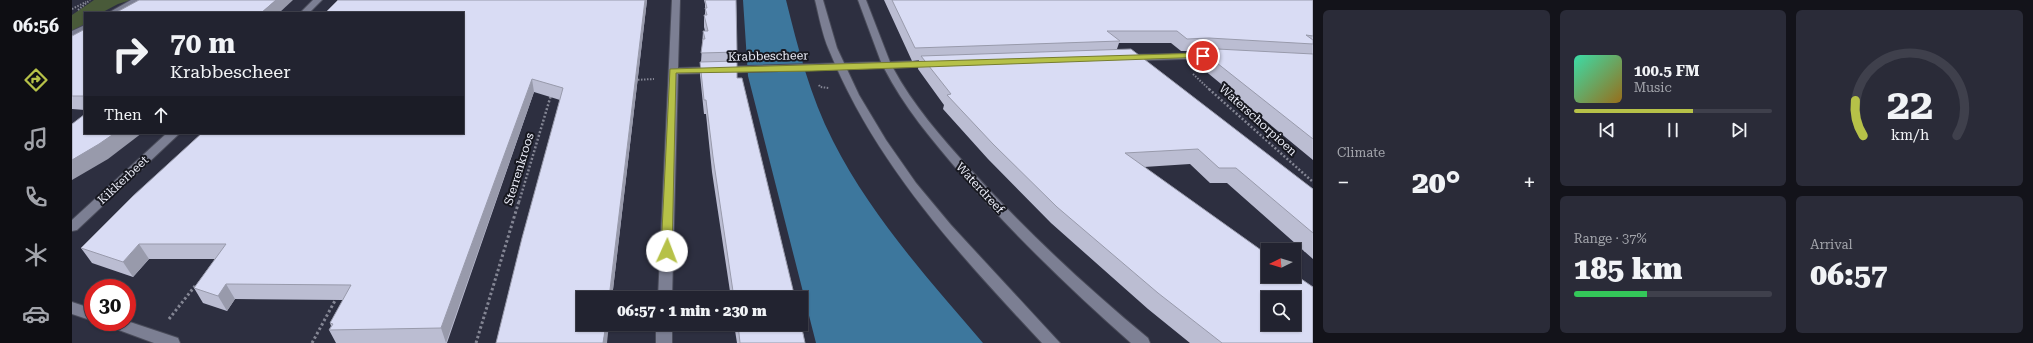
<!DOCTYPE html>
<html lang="en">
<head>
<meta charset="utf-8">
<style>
	body { margin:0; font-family:"Roboto Serif",serif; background:#2a2b38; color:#f1f3f6; height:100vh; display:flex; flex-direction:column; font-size:15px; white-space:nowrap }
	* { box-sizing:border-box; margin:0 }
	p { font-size:13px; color:#a2a4ab }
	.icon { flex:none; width:22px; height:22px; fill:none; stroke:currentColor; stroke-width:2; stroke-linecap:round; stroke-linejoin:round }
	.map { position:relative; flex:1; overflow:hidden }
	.details { display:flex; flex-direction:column; gap:10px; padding:10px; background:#13131a; width:720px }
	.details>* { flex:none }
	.top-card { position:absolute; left:12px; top:12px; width:380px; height:122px; border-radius:0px; box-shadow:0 1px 3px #0004,0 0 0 1px #3f404c; background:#222330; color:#f1f3f6; overflow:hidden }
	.needle { width:26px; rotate:265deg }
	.tools { position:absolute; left:1189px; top:243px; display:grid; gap:8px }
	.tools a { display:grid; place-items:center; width:40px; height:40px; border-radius:0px; background:#222330; box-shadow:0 1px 3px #0004,0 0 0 1px #3f404c; font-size:20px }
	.speed { position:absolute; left:12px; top:279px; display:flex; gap:8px; font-size:20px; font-weight:700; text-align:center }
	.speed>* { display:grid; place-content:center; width:52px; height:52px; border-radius:50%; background:#222330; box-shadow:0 1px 3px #0004,0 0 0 1px #3f404c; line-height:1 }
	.speed .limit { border:6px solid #d22; background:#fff; color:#111 }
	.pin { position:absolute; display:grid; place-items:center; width:34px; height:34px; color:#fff; margin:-17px; border:2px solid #fff; border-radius:50%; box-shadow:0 1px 4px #0007 }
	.me { position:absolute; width:44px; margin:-22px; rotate:2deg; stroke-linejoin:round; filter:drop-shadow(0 0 3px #0008) }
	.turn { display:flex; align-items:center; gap:14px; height:84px; padding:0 20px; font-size:18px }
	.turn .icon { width:52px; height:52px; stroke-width:2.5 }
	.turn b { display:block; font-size:28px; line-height:34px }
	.then { display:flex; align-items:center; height:38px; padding:0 20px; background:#0003; gap:8px; font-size:15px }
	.big { font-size:30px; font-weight:800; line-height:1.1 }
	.details .tile { flex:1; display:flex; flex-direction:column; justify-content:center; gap:6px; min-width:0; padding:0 14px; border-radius:6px; background:#2a2b38 }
	.details .dial { align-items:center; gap:0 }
	.dial svg { height:104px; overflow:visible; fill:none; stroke:#3f404c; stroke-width:7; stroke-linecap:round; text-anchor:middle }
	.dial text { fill:#f1f3f6; stroke:none }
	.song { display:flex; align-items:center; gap:12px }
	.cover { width:48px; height:48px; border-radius:6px; background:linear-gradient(135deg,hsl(160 70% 55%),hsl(40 70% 35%)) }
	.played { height:4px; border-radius:2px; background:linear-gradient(90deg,#b6c148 60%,#3f404c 60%) }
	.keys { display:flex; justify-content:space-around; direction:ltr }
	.heat { display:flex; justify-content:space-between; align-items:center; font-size:22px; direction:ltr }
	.charge { height:6px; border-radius:3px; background:linear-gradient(90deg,#34c759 37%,#3f404c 0) }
	.details .tiles { flex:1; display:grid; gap:10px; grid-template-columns:repeat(3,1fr) }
	.tile:first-child { grid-row:span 2 }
	.trip { position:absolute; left:504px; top:291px; width:232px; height:40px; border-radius:0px; background:#222330; box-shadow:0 1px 3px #0004,0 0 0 1px #3f404c; font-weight:800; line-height:40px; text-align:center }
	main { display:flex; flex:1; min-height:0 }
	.menu { display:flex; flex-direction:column; width:72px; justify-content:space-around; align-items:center; background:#0e0e13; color:#a2a4ab }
	.menu .icon { width:28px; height:28px }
	.menu .current { color:#b6c148 }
	.menu b { font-size:18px; color:#f1f3f6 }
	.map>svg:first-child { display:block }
	.green { fill:#495a39 }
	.water { fill:#3d779d }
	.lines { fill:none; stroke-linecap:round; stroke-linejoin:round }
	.street-casing { stroke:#494b59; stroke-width:2 }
	.secondary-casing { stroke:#494b59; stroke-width:2 }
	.path-far2 { stroke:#848694; stroke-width:2; stroke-dasharray:1.5 1.5; stroke-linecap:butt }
	.path-far1 { stroke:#848694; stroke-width:2.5; stroke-dasharray:2 2; stroke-linecap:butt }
	.path { stroke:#848694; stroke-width:3; stroke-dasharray:2.5 2.5; stroke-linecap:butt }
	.street { fill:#7c7f93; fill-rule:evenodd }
	.secondary { fill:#7c7f93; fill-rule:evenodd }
	.wall { fill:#bbbdd2 }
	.shaded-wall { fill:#989aab }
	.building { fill:#d9dcf4; stroke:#989aab; fill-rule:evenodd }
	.route { fill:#b6c148; stroke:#767d2f }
	.labels { text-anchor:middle; stroke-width:4; stroke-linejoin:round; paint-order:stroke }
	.street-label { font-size:12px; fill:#eceef9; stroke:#171820 }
</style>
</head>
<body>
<main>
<nav class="menu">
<b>06:56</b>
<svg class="icon current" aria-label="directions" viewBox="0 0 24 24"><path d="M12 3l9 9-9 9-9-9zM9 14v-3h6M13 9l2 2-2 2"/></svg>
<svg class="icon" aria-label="music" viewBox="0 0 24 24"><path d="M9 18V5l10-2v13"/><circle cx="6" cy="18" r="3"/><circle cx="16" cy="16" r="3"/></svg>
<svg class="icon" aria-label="phone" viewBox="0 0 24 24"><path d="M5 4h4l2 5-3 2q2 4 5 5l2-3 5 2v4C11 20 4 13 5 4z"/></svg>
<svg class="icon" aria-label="climate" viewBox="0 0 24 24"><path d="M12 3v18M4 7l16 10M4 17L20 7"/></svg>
<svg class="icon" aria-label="car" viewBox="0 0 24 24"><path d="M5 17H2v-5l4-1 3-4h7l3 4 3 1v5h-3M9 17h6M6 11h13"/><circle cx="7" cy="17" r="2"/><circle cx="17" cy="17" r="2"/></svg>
</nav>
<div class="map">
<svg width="1241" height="343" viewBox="0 0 1241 343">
	<rect width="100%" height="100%" fill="#2d2f40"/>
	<polygon class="green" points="22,0 59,0 46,4 29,13 13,13 13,24 0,31 0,15"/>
	<path class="water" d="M671,0H714C726,48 738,96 761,141C799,216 857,280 911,343H744L676,76Z"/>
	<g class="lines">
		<g class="street-casing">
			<g id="street">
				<polygon points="59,0 69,0 46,13 36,13"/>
				<polygon points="241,0 250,0 237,13 228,13"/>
				<path d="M600,0H608L606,68L809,62L786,0H794L818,62L863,60L868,63L863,66L821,68C841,105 869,137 898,169C953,230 1013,286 1076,338L1078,343H1059C999,290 941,234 889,174C860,140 832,107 812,68L606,74L600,298H586Z"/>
				<polygon points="13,25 13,31 0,38 0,31"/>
				<polygon points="1137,53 1142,56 1140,58 1053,61 1048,58 1053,55"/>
				<polygon points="95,133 108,133 5,230 0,231 0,220"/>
				<polygon points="0,302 21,309 21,321 0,314"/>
				<polygon points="55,321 106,338 108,343 82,343 36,326 33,322"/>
				<rect x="584" y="324" width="16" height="19"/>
			</g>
		</g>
		<g class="secondary-casing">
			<path id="secondary" d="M743,0H751L765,48L787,95L814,140L844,183L879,225L988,343H970C887,254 803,164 757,50C750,34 747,16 743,0Z"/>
		</g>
		<g class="path-far2">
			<polyline points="0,9 14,2"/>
			<polyline points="6,10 18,0"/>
			<polyline points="1121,74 1138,90"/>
			<polyline points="563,80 582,79"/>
			<polyline points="747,85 748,87 757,88"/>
		</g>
		<g class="path-far1">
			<polyline points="1137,89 1241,182"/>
			<polyline points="447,202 479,95"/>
		</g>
		<g class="path">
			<polyline points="1222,252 1233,250"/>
			<polyline points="97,319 123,286"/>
			<polyline points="240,343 265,297"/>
			<polyline points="404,343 447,201"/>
		</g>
		<use href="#street" class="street"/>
		<use href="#secondary" class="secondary"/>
	</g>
	<g class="wall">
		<polygon points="266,0 575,0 540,298 488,100 462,92 375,343 264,343 257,330 259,326 258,323 271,300 163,299 155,311 131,303 122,288 143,259 77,259 61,277 20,263 9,248 391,133 391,13"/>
		<polygon points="632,0 664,0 665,78 723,298 659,298 640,172 634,114 632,114 628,75 628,62 629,62 631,31 633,31 632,27 632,15 633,15 633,4"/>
		<polygon points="812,0 1241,0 1241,160 1120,60 1124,51 1109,51 1099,43 1047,43 1045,49 1241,189 1241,259 1155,183 1138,183 1118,164 1072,167 1241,343 1118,343 1076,309 979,223 916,159 871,109 872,105 846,69 847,60 840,61"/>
		<polygon points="13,29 13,110 0,109 0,36"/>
		<polygon points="662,324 729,324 733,343 665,343"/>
	</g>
	<g class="shaded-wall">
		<polygon points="204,0 221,0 207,13 189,13"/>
		<polygon points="573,0 575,0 540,298 537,298"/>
		<polygon points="460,79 462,92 374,343 369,328"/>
		<polygon points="43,133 70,133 36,159 0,180 0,160"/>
		<polygon points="67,244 77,259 61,277 51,262"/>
		<polygon points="154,284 163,299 155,311 146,296"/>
		<polygon points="534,324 537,324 535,343 531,343"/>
	</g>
	<g class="building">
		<polygon points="67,0 204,0 189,13 43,13"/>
		<polygon points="266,0 573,0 537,298 511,298 511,324 534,324 531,343 424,343 450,238 491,88 460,79 369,328 257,330 261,324 258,323 279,285 154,284 146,296 122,288 154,244 67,244 51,262 9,248 61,196 130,133 391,133 391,13 253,13"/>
		<polygon points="633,0 664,0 665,52 629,53 631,39 633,39 631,31 636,31 632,15 635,15 633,8 635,8"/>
		<polygon points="820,0 1241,0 1241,36 1234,35 1241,40 1241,44 1137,38 1115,39 1105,31 1035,31 1048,41 843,48"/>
		<polygon points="13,29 13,96 0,96 0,36"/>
		<polygon points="1126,48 1241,54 1241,139"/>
		<path d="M1059,49L1241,189V233L1164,168H1147L1126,149L1053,153L1196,255V276H1222V274L1241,287V343H1150L1086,293L985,207L921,144L875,95L879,94L849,56ZM1196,298H1222V324H1196Z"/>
		<polygon points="665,61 665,78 670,78 723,298 662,298 641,157 634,100 632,100 628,62"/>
		<polygon points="13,114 13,133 43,133 27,144 0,160 0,124"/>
		<polygon points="666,324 729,324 733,343 668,343"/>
	</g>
	<polygon class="route" points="1131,53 1135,56 1134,57 740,71 604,73 600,251 595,255 589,251 598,69"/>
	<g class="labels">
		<g class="street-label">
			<text transform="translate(696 56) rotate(-1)" y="4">Krabbescheer</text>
			<text transform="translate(1186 120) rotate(42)" y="4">Waterschorpioen</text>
			<text transform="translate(447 169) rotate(-73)" y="4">Sterrenkroos</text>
			<text transform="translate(51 180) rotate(-43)" y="4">Kikkerbeet</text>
			<text transform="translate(908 188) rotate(47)" y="4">Waterdreef</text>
		</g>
	</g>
</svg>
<div class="tools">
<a><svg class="needle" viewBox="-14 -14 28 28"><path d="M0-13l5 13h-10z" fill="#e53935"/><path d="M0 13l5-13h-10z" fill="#a2a4ab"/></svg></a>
<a><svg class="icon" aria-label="search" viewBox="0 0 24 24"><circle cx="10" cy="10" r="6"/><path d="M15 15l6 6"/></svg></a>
</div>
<div class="speed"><div class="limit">30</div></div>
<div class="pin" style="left:1131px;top:56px;background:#d93025"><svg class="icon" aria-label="arrive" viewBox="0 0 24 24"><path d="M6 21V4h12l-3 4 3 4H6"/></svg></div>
<svg class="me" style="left:595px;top:251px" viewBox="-20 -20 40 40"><circle r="19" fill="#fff"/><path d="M0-13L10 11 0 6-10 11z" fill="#b6c148"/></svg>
<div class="trip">06:57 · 1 min · 230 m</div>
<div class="top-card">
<div class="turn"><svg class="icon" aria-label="right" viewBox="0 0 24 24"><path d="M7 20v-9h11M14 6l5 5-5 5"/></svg><div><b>70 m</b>Krabbescheer</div></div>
<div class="then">Then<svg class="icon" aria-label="ahead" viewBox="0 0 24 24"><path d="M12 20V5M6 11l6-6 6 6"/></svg></div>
</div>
</div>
<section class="details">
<div class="tiles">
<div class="tile"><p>Climate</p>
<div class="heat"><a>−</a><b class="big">20°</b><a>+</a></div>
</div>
<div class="tile">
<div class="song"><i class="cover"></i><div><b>100.5 FM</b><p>Music</p></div></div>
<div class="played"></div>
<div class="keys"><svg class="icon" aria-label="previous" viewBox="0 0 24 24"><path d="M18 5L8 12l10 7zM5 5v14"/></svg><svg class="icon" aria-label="pause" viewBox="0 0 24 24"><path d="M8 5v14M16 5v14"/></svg><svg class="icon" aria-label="next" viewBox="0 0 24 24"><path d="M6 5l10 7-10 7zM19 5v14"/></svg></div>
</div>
<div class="tile dial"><svg viewBox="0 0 100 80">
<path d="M14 69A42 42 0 1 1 86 69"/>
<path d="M14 69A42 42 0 0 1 8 42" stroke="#b6c148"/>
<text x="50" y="56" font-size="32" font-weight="700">22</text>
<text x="50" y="72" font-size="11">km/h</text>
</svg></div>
<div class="tile"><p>Range · 37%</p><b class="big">185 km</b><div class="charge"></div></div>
<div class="tile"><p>Arrival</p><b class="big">06:57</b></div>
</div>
</section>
</main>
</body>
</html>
